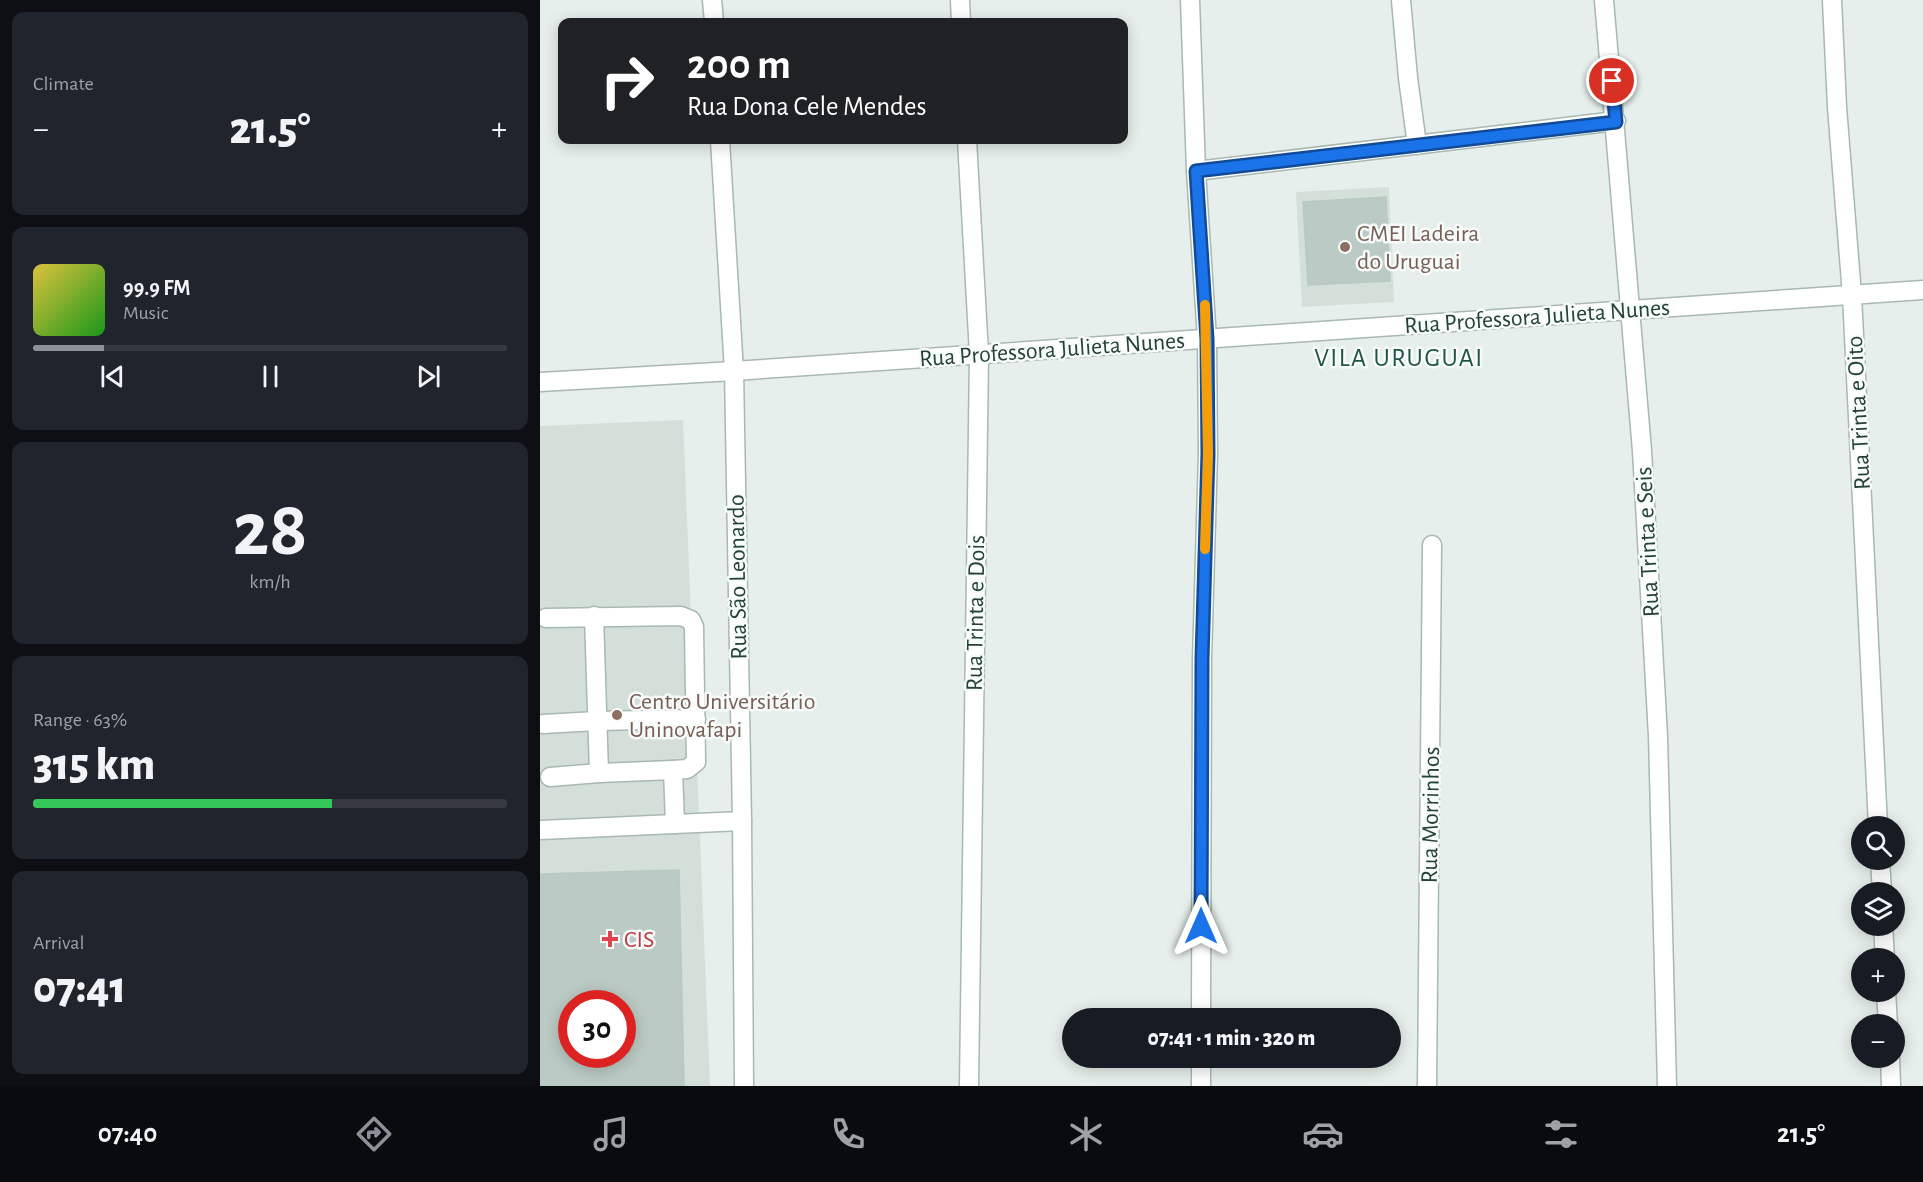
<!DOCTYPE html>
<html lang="en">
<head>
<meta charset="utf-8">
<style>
	body { margin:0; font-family:"Alegreya Sans",sans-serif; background:#20242c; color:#f1f3f6; height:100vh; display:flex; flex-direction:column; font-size:22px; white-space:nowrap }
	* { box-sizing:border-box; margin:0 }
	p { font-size:20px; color:#9ea1a6 }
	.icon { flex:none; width:33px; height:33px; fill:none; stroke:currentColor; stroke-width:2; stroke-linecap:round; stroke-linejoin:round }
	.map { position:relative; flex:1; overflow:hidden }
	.sheet { display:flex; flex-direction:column; gap:12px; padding:12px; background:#0d0f14; width:540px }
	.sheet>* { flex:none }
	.guide { position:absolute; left:18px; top:18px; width:570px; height:126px; border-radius:12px; box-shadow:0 3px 15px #0003; background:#202124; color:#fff; overflow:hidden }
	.fabs { position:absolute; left:1311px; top:816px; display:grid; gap:12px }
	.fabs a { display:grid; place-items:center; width:54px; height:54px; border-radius:50%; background:#171b24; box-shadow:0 3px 15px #0003; font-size:30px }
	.speed { position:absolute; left:18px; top:990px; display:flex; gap:12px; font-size:30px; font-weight:700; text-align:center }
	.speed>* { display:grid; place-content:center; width:78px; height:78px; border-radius:50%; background:#171b24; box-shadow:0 3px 15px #0003; line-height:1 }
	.speed .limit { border:9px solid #d22; background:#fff; color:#111 }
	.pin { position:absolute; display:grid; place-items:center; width:51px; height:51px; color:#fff; margin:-26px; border:3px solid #fff; border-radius:50%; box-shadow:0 2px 6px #0007 }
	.me { position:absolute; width:66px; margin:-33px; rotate:0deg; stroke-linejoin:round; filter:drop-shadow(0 0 4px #0008) }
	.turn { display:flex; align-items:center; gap:21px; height:126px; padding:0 30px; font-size:27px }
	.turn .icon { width:78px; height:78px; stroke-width:2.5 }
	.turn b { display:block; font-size:42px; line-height:51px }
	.big { font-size:45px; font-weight:800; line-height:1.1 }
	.sheet .card { flex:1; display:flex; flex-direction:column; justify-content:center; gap:9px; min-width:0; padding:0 21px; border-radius:12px; background:#20242c }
	.sheet .dial { align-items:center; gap:0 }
	.dial b { font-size:78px; line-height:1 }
	.song { display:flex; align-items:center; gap:18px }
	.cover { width:72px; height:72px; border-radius:9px; background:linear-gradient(135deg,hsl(50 70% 55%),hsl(120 70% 35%)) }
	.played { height:6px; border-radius:3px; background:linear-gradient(90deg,#8c9099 15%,#363941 15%) }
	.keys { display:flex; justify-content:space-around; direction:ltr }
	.heat { display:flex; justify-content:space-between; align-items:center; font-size:33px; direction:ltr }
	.charge { height:9px; border-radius:4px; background:linear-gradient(90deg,#34c759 63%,#363941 0) }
	.trip { position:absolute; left:522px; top:1008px; width:339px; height:60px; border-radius:30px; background:#171b24; box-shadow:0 3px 15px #0003; font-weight:800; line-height:60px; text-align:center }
	.dock { display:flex; height:96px; justify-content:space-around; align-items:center; background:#090b0e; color:#9ea1a6 }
	.dock .icon { width:42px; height:42px }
	.dock .on { color:#8c9099 }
	.dock b { font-size:27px; color:#f1f3f6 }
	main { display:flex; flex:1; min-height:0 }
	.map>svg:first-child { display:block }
	.built { fill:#d4dfda; fill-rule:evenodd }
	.building { fill:#bbcac4; stroke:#b8c9c2; stroke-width:1.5; fill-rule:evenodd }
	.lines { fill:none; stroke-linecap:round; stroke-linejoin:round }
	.minor-casing { stroke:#a8b8b2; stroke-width:21 }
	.minor { stroke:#fff; stroke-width:18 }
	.route-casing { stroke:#114b97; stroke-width:15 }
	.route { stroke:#1a73e8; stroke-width:10 }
	.slow { stroke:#f59e0b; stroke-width:10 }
	.education-dot { fill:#8d6e63; stroke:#f7fbf9; stroke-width:2 }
	.health-dot { fill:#e0444e; stroke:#f7fbf9; stroke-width:2 }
	.labels { text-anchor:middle; stroke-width:5; stroke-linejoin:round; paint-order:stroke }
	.education-label { font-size:24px; fill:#785e54; stroke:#f7fbf9; text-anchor:start }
	.street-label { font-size:24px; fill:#24423a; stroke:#f7fbf9 }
	.health-label { font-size:24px; fill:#be3a42; stroke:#f7fbf9; text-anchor:start }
	.neighbourhood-label { font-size:26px; letter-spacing:1.5px; fill:#1f5548; stroke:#f7fbf9 }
</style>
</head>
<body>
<main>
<section class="sheet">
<div class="card"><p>Climate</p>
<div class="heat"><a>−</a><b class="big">21.5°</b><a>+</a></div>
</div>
<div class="card">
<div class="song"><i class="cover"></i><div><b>99.9 FM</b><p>Music</p></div></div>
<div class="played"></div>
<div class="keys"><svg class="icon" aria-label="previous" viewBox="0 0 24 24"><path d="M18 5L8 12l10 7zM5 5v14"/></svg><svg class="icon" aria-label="pause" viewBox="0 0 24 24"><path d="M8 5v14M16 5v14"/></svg><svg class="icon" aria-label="next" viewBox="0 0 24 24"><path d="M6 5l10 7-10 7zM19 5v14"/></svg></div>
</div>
<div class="card dial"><b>28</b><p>km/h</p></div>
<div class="card"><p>Range · 63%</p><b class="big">315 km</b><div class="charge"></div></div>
<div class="card"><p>Arrival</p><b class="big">07:41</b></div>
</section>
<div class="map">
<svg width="1383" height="1086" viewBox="0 0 1383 1086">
	<rect width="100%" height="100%" fill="#e6efeb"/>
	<g class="built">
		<polygon points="849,187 854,302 762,307 756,192"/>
		<path d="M143,420L170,1086H0V426ZM32,1004H82V1054H32Z"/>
	</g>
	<g class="building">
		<polygon points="846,197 850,281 768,285 763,202"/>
		<path d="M139,870L144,1086H0V874ZM32,1004H82V1054H32Z"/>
	</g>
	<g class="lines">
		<g class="minor-casing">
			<g id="minor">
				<polyline points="172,0 174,22"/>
				<polyline points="420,0 421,22"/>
				<polyline points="650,0 656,171 667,339 668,454 662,659 661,1018"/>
				<polyline points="861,0 868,78 877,145"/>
				<polyline points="1064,0 1102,451 1118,736 1127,1086"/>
				<polyline points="1292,0 1297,107 1312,295 1338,826"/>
				<polyline points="180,140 194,371 202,821 204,1086"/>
				<polyline points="427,140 439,354 429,1086"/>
				<polyline points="656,171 1076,121"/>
				<polyline points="0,382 194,371 1383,290"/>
				<polyline points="54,616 59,773"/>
				<polyline points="6,618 141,616 151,620 154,627 156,762 147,769 133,770"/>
				<polyline points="3,724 57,721 156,719"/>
				<polyline points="10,777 59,773 133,770 135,824"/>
				<polyline points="0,830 202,821"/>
				<polyline points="1340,860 1342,892"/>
				<polyline points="1343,926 1345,958"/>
				<polyline points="1346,992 1348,1024"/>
				<polyline points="1350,1058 1351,1086"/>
				<polyline points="661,1086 661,1058"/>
				<polyline points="887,1086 892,545"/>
			</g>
		</g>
		<use href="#minor" class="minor"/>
	</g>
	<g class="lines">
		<g class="route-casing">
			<polyline id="route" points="661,926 662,659 668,454 667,339 656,171 1076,122 1072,81"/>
		</g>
		<use href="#route" class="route"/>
		<polyline class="slow" points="665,305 668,454 665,549"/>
	</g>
	<g class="education-dot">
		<circle cx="805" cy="247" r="6"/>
		<circle cx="77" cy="715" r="6"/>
	</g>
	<path class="health-dot" d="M67 930h6v6h6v6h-6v6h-6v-6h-6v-6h6z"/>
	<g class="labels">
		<g class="education-label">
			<text x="817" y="241">CMEI Ladeira<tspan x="817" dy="28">do Uruguai</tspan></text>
			<text x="89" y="709">Centro Universitário<tspan x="89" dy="28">Uninovafapi</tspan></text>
		</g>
		<g class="street-label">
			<text transform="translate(997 316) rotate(-4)" y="8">Rua Professora Julieta Nunes</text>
			<text transform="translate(512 349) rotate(-4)" y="8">Rua Professora Julieta Nunes</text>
			<text transform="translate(1318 413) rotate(-93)" y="8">Rua Trinta e Oito</text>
			<text transform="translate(1107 542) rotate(-93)" y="8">Rua Trinta e Seis</text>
			<text transform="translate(197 577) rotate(-91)" y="8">Rua São Leonardo</text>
			<text transform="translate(435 613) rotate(-89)" y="8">Rua Trinta e Dois</text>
			<text transform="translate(890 815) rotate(-89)" y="8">Rua Morrinhos</text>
		</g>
		<g class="health-label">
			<text x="84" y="947">CIS</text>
		</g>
		<g class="neighbourhood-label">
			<text x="859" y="366">VILA URUGUAI</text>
		</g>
	</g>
</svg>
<div class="fabs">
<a><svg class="icon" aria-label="search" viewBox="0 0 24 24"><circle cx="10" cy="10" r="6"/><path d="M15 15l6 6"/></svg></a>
<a><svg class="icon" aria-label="layers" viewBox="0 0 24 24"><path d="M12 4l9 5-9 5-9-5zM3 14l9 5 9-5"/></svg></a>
<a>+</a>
<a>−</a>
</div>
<div class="speed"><div class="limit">30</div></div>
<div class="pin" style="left:1072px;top:81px;background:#d93025"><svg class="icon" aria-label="arrive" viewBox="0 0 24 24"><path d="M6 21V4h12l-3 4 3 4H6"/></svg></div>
<svg class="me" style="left:661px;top:926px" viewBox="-20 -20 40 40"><path d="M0-17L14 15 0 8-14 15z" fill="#1a73e8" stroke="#fff" stroke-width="4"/></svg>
<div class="trip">07:41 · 1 min · 320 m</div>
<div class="guide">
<div class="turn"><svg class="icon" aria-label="right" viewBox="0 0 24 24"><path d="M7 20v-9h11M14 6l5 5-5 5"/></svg><div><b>200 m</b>Rua Dona Cele Mendes</div></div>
</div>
</div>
</main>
<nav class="dock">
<b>07:40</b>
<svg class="icon on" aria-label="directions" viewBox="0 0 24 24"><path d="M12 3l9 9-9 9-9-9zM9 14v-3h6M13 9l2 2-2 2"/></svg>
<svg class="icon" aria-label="music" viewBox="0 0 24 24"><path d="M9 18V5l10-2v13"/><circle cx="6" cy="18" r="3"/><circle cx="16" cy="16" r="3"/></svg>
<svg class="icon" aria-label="phone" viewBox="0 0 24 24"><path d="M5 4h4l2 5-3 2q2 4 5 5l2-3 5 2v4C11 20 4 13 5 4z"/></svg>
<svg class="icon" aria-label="climate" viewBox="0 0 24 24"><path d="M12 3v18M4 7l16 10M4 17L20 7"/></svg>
<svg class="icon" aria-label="car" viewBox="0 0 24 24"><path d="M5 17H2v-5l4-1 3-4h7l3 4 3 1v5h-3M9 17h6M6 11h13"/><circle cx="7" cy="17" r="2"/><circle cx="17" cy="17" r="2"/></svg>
<svg class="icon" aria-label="filters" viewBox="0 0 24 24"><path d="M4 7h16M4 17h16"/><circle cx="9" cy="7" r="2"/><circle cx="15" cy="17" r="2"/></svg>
<b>21.5°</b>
</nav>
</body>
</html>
